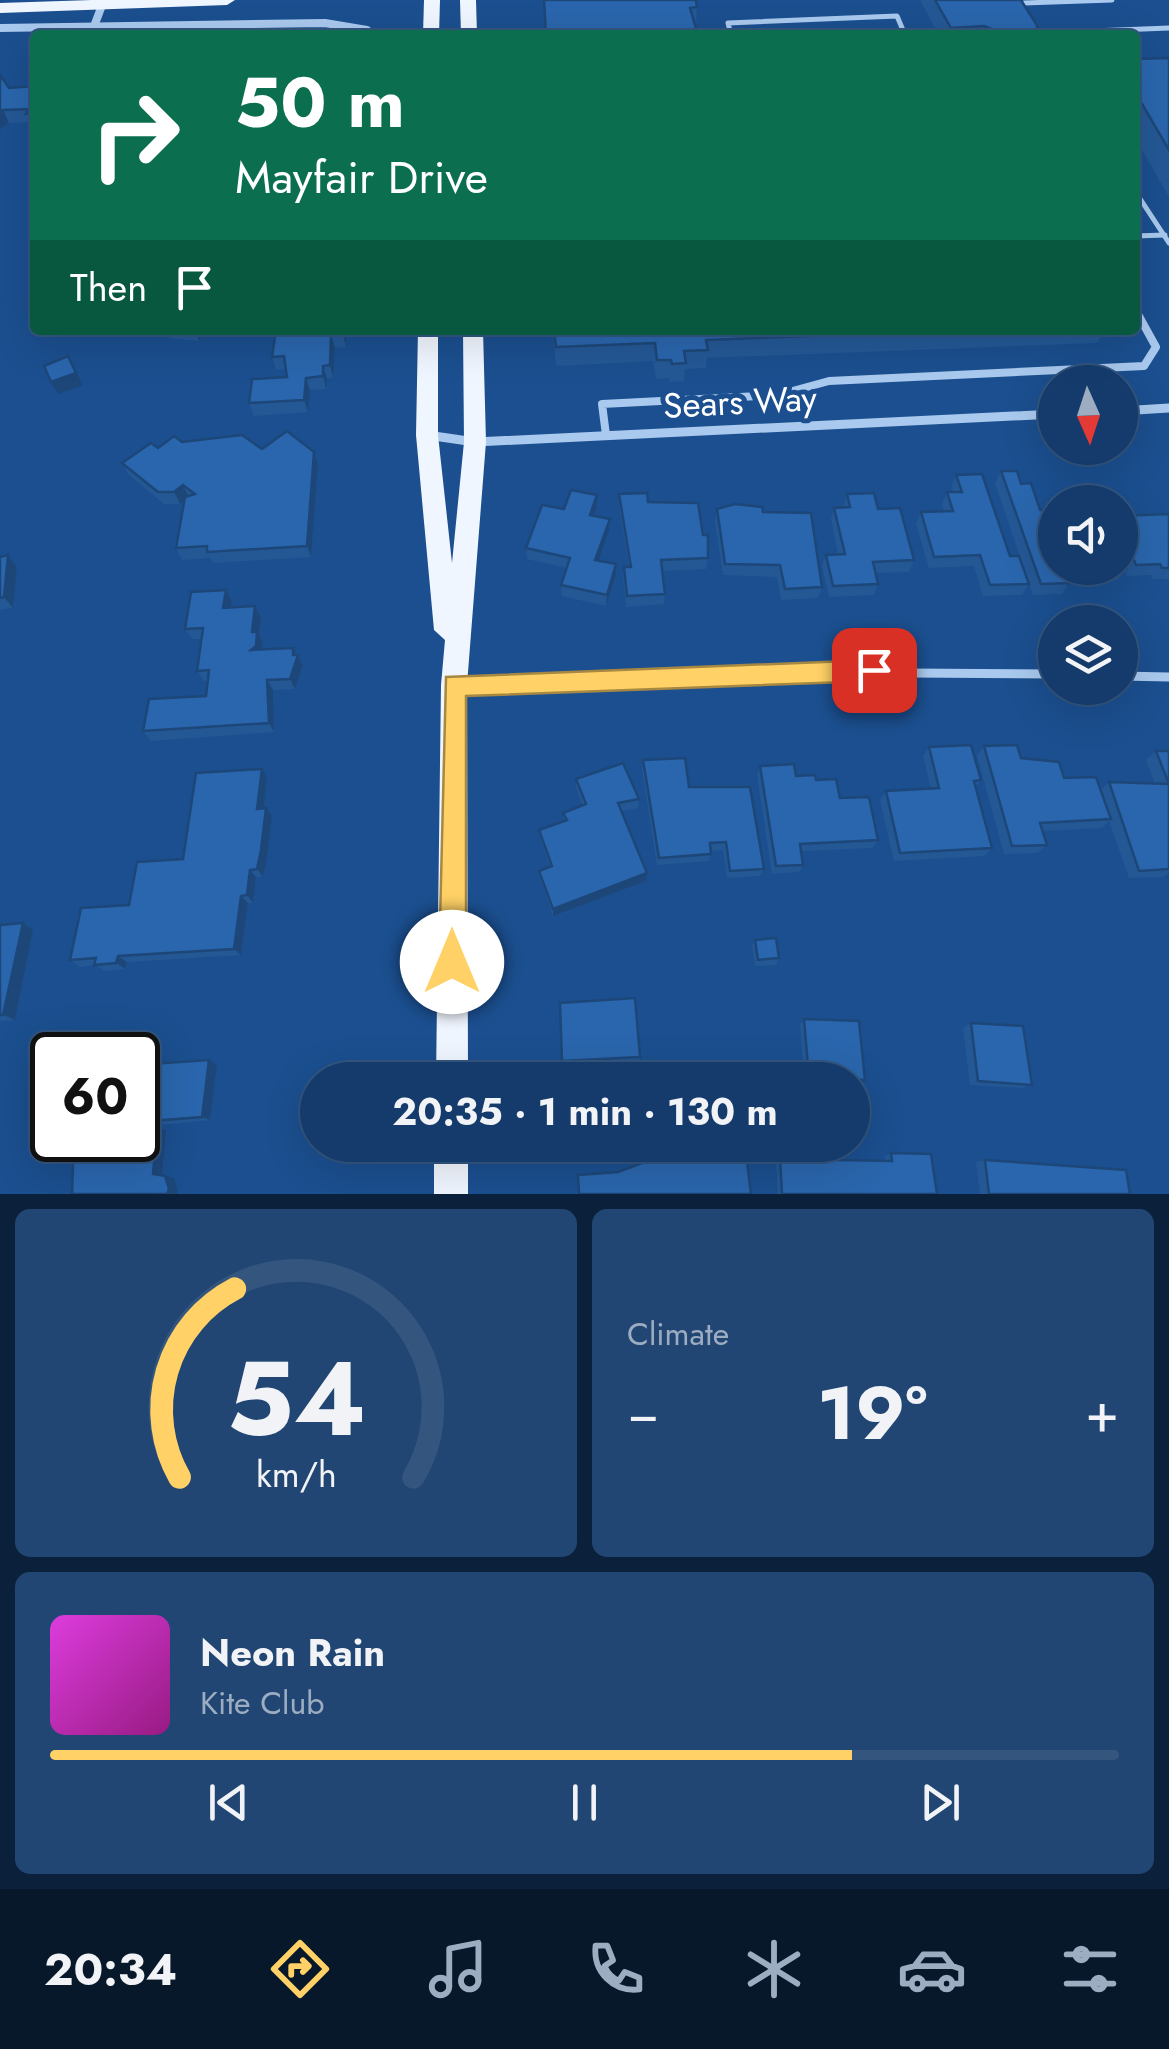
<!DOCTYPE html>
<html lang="en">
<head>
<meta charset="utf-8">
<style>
	body { margin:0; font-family:Jost,sans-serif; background:#214673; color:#f1f3f6; height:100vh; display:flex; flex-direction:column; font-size:38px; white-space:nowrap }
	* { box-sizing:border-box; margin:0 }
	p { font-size:32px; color:#9dadc1 }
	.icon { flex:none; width:55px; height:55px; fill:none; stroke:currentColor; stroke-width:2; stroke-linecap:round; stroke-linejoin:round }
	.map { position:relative; height:1194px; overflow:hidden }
	.side { display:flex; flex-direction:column; gap:15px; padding:15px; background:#0b203b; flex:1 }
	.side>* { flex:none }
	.guide { position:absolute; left:30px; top:30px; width:1110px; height:305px; border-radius:10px; box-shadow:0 10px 40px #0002,0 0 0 2px #33557e; background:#0b6e4f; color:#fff; overflow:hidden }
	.needle { width:65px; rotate:177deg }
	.buttons { position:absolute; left:1038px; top:365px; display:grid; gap:20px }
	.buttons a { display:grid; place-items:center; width:100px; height:100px; border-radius:50%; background:#143b6b; box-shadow:0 10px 40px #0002,0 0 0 2px #33557e; font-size:50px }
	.speed { position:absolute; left:30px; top:1032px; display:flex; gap:20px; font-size:50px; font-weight:700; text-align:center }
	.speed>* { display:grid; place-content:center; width:130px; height:130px; border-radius:50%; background:#143b6b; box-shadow:0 10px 40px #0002,0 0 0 2px #33557e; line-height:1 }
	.speed .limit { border:5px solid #111; border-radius:15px; background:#fff; color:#111 }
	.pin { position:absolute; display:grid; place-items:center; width:85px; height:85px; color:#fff; margin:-42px; border-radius:20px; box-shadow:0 5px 15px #0006 }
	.me { position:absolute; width:110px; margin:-55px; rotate:0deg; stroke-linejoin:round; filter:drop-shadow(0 0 8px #0008) }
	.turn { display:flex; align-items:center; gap:35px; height:210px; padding:0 40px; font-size:45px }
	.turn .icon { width:130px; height:130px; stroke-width:2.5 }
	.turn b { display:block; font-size:70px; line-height:85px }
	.then { display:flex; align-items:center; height:95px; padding:0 40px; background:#0003; gap:20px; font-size:38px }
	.big { font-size:75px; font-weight:700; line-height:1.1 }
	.side .tile { flex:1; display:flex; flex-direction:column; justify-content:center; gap:15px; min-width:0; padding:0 35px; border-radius:15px; background:#214673 }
	.side .dial { align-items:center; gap:0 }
	.dial svg { height:260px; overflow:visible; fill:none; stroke:#33557e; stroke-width:7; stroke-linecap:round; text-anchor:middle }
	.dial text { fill:#f1f3f6; stroke:none }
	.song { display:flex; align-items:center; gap:30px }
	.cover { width:120px; height:120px; border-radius:15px; background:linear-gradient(135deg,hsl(300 70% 55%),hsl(310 70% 35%)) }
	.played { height:10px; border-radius:5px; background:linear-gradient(90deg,#ffd166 75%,#33557e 75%) }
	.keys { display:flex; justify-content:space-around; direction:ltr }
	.heat { display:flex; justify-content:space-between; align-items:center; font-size:55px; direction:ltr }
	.side .tiles { flex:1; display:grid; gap:15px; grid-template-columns:1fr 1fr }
	.tile:last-child { grid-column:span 2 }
	.trip { position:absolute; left:300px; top:1062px; width:570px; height:100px; border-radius:50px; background:#143b6b; box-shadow:0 10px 40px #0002,0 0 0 2px #33557e; font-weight:700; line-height:100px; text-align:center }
	.tabs { display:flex; height:160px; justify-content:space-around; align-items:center; background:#08182b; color:#9dadc1 }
	.tabs .icon { width:70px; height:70px }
	.tabs .active { color:#ffd166 }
	.tabs b { font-size:45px; color:#f1f3f6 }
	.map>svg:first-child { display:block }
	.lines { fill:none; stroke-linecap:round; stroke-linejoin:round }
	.lane-far1 { stroke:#a9c9ee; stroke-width:5 }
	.lane { stroke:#a9c9ee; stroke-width:8 }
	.street-far1 { stroke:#a9c9ee; stroke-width:8 }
	.street { stroke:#a9c9ee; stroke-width:9 }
	.primary { fill:#f0f6ff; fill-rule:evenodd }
	.wall { fill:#245895 }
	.shaded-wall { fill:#1d4779 }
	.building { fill:#2a66ad; stroke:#1d4779; stroke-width:2.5 }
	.route { fill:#ffd166; stroke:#a68842; stroke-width:2.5 }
	.labels { text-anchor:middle; stroke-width:10; stroke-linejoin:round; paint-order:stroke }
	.street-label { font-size:35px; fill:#fff; stroke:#1b4f8f }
</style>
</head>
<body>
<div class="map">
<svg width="1169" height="1194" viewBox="0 0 1169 1194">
	<rect width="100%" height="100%" fill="#1b4f8f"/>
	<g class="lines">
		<g class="lane-far1">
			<polyline points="1024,3 1112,0"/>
			<polyline points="1041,33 1169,28"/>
			<polyline points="731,35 728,23 897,16 905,35"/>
			<polyline points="1135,191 1169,243"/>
			<polyline points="1135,236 1165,235"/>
		</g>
		<polyline class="lane" points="606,435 602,404 778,395 829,381 1144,366 1156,347 1135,309"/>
		<g class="street-far1">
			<polyline points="0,28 325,23 367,30"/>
			<polyline points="93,29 104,0"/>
		</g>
		<g class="street">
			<polyline points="1120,411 1169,408"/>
			<polyline points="427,435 475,442 1055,414"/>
			<polyline points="1120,676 1169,677"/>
			<polyline points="457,685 521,686 750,672 1055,674"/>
		</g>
		<g class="primary">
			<polygon points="92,0 235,0 227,5 0,13 0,3"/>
			<polygon points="424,0 440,0 439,35 423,35"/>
			<polygon points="460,0 476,0 477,35 461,35"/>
			<polygon points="418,330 438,330 438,435 452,563 464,442 463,330 483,330 486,442 467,685 468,1080 436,1080 441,685 445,640 434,630 416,435"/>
			<rect x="434" y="1145" width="34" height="49"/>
		</g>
	</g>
	<g class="wall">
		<polygon points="543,0 697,7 696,26"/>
		<polygon points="920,0 1021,0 1035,35 939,35"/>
		<polygon points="1169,58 1169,197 1135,137 1135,59"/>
		<polygon points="0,75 9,88 35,86 35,127 33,127 30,122 9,123 0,129"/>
		<polygon points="166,330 204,330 199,341 170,338"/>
		<polygon points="276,330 347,330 346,347 335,348 333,378 327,378 326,389 310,390 308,412 254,416 249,403 287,377 286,369 276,370 272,357"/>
		<polygon points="553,330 1125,330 1122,334 1101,336 1097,343 707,358 706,368 685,369 684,381 670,382 669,378 656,379 653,361 556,366"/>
		<polygon points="182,442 262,449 314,452 318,464 311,557 213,563 210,558 182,560 176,548 184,501 180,504 164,504 129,475 122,463 158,448"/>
		<polygon points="1001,471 1055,568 1120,568 1120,516 1169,514 1169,579 1152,579 1151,575 1127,576 1125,570 1117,580 1069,582 1062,594 1033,595 995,483"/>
		<polygon points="956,475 1029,584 1022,595 983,596 974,566 929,568 916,524 921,512 944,511 942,504 947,492 953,492 951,487"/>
		<polygon points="619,494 648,502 708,558 706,569 662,571 665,594 664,604 626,607 623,578 624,567 629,567 619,506"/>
		<polygon points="847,494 878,509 914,560 909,572 876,573 878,584 874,595 829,597 822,566 826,555 838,554 831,519 834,508 843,507"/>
		<polygon points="597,495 597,507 594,515 610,519 609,530 598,561 616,575 606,606 562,596 561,585 567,568 527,559 526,548 564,509"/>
		<polygon points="717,509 763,512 822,587 818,598 781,600 777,577 723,575 715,521"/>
		<polygon points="8,555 17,567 13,608 0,610 0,557"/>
		<polygon points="226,590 232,601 231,608 255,606 261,617 259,634 263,642 262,650 293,648 303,665 295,689 273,690 274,732 151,741 143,731 206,696 208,681 204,681 197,671 202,639 192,639 185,629"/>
		<polygon points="984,746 1021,758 1064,778 1101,790 1109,782 1155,784 1146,760 1156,751 1169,751 1169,873 1163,877 1129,878 1109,821 1102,828 1043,831 1047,845 1038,853 1004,854 977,756"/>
		<polygon points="929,747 981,780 975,788 992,848 984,856 894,861 880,800 886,791 931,789 923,756"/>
		<polygon points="643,760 689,787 764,869 760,876 727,878 723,850 711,851 709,861 657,865 642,769"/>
		<polygon points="760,766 816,780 840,798 878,840 872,848 801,851 803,865 799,872 772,874 757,775"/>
		<polygon points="262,769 267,778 264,808 272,816 267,858 263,877 256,877 253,903 248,903 241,955 127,962 125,969 104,971 95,965 80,967 70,960 183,859"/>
		<polygon points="576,779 639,799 638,808 621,811 646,881 553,916 540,878 539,871 550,867 540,838 539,830 564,821 563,813 583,806 576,788"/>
		<polygon points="23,923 33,930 15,1020 0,1021 0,925"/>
		<polygon points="755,940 779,958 776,965 755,966 752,946"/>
		<polygon points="560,1003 640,1057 638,1061 563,1066"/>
		<polygon points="804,1019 865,1080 859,1084 852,1083 852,1080 804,1080 800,1024"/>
		<polygon points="971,1023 1032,1085 1022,1088 970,1085 963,1028"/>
		<polygon points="209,1060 217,1065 210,1120 161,1125 161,1129 166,1130 162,1176 174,1178 178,1191 177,1194 72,1194 146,1091"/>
		<polygon points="891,1153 937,1194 778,1194 776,1162 780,1159 885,1161 885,1156"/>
		<polygon points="985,1160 1130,1194 980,1194 976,1162"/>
	</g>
	<g class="shaded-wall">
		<polygon points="3,110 9,123 0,129 0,112"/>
		<polygon points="195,330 204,330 199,341"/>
		<polygon points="343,330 347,330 346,347 343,335"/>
		<polygon points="331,335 335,348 333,378 330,365"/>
		<polygon points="68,356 83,385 58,394 51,382"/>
		<polygon points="323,366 327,378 326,389 323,376"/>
		<polygon points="306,378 310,390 308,412 304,400"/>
		<polygon points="314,452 318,464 311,557 307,546"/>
		<polygon points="183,485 189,497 180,504 174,492"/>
		<polygon points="597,495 597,507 590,526 590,515"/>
		<polygon points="610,519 609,530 595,571 595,560"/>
		<polygon points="8,555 17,567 13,608 4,597"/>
		<polygon points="616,564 616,575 606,606 607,595"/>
		<polygon points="226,590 232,601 229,619 223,608"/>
		<polygon points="255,606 261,617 259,634 263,642 261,657 251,650"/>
		<polygon points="293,648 303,665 295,689 290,679"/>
		<polygon points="267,680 273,690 274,732 269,723"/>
		<polygon points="262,769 267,778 263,817 257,809"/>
		<polygon points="266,808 272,816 267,858 263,877 257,869"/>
		<polygon points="250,870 256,877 253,903 247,895"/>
		<polygon points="647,873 646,881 553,916 553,909"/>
		<polygon points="241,896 248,903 241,955 234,949"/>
		<polygon points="23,923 33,930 15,1020 3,1015"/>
		<polygon points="118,956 127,962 125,969 116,963"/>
		<polygon points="209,1060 217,1065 210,1120 202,1117"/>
		<polygon points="152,1121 161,1125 161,1129 166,1130 162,1176 153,1174"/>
		<polygon points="165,1176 174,1178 178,1191 177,1194 167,1194"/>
	</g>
	<g class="building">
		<polygon points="544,0 696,0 697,7 690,8 698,35 546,35"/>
		<polygon points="935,0 1021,0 1038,27 1032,32 1002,33 984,26 951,28"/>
		<polygon points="1169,58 1169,150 1135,92 1135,59"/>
		<polygon points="0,75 9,88 35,86 35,114 26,114 28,109 3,110 0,112"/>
		<polygon points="276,330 343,330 343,335 331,335 330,365 323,366 323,376 306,378 304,400 249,403 252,379 287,377 284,356 272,357"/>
		<polygon points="554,330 964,330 706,340 708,350 684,351 686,363 672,364 671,360 657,360 655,343 556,347"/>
		<polygon points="68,356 76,373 51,382 44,366"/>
		<polygon points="287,431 314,452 307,546 207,552 207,546 176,548 185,497 195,494 183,485 174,492 158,492 122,463 151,443 158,448 174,436 182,442 242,435 262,449"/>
		<polygon points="1001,471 1017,471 1021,484 1031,483 1040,510 1055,510 1055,568 1120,568 1120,555 1126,569 1065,572 1069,583 1041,584"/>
		<polygon points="982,474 1010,556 1019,556 1029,584 990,585 980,555 934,557 921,512 953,511 947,492 962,492 956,475"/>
		<polygon points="571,490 597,495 590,515 610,519 595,560 616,564 607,595 561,585 570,558 526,548 542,505 564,509"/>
		<polygon points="647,493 648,502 698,503 703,535 708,535 708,558 661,560 665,594 627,596 624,567 631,567 619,494"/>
		<polygon points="874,493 878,509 900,508 914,560 873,562 878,584 833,586 826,555 845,554 834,508 850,507 847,494"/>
		<polygon points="735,504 762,507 763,512 811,513 822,587 785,589 780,565 725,564 717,509"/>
		<polygon points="1169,514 1169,568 1162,568 1160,564 1136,565 1120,527 1120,516"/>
		<polygon points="8,555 4,597 0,598 0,557"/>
		<polygon points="226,590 223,608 255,606 252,632 257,632 256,646 251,650 293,648 293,655 298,655 290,679 267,680 269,723 143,731 149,699 206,696 209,670 197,671 203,628 185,629 191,592"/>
		<polygon points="971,745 981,780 974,781 992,848 900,853 886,791 939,788 929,747"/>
		<polygon points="1017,745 1021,758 1059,762 1064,778 1096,777 1111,819 1040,823 1047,845 1012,846 984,746"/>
		<polygon points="1156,751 1169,751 1169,784"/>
		<polygon points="685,758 689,787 750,787 764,869 730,871 726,842 710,843 711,854 659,858 643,760"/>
		<polygon points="623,763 639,799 618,803 647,873 553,909 539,871 552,866 539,830 567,820 563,813 586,804 576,779"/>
		<polygon points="794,764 796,776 815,775 816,780 836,779 840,798 869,797 878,840 800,844 803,865 776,866 760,766"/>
		<polygon points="262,769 257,809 266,808 261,850 257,869 250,870 247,895 241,896 234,949 118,956 116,963 94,965 96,958 70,960 81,908 129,905 137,862 183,859 196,773"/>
		<polygon points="1109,782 1169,784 1169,869 1139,871"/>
		<polygon points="23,923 3,1015 0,1015 0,925"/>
		<polygon points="776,938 779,958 758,960 755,940"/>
		<polygon points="635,998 640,1057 562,1061 560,1003"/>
		<polygon points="804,1019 859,1021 865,1080 809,1078"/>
		<polygon points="971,1023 1023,1026 1032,1085 978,1081"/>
		<polygon points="209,1060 202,1117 152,1121 152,1128 157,1127 153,1174 165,1176 169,1189 167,1194 72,1194 74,1140 138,1140 138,1094 146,1091 151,1064"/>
		<polygon points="690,1145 745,1145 751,1194 579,1194 578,1175 618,1172"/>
		<polygon points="891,1153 931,1154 937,1194 782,1194 780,1159 892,1161"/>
		<polygon points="985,1160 1126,1170 1130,1194 989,1194"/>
	</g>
	<polygon class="route" points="874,660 886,670 874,681 466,696 466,962 462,971 452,975 443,971 439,962 446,677"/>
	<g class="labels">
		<g class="street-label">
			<text transform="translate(740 402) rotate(-3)" y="12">Sears Way</text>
		</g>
	</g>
</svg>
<div class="buttons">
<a><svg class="needle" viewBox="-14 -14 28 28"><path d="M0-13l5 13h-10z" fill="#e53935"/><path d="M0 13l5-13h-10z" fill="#9dadc1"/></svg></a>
<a><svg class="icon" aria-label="sound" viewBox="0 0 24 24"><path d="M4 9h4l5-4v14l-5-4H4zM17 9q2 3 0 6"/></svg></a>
<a><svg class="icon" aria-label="layers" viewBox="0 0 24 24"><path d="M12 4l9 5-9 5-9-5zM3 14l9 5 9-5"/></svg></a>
</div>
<div class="speed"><div class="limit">60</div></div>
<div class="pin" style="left:874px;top:670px;background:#d93025"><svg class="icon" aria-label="arrive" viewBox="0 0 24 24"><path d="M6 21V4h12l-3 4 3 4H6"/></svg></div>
<svg class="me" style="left:452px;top:962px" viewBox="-20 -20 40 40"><circle r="19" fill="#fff"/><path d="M0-13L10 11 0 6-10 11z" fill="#ffd166"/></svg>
<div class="trip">20:35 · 1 min · 130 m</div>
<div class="guide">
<div class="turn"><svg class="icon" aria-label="right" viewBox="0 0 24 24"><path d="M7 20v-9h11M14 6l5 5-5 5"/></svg><div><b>50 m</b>Mayfair Drive</div></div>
<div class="then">Then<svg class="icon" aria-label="arrive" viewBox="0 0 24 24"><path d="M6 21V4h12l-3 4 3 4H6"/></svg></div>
</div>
</div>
<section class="side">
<div class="tiles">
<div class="tile dial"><svg viewBox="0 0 100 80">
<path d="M14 69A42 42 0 1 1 86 69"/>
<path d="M14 69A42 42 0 0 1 31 11" stroke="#ffd166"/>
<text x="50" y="56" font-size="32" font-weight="700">54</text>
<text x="50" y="72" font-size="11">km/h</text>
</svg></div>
<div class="tile"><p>Climate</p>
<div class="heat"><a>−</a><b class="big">19°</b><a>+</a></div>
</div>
<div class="tile">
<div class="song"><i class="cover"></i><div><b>Neon Rain</b><p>Kite Club</p></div></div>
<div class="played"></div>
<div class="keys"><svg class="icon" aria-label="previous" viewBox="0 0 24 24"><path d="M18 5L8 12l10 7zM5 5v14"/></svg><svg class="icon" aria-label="pause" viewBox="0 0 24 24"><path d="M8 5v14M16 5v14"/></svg><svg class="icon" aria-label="next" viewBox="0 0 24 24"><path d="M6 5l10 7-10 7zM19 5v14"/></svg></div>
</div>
</div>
</section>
<nav class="tabs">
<b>20:34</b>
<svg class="icon active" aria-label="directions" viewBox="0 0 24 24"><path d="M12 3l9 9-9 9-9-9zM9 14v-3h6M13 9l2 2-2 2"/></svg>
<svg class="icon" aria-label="music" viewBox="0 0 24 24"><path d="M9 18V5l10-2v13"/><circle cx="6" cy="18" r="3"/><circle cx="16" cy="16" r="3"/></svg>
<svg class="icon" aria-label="phone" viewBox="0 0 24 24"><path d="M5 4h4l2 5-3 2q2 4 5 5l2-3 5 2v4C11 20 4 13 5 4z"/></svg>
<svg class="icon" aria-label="climate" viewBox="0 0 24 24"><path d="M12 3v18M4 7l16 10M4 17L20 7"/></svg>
<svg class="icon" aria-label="car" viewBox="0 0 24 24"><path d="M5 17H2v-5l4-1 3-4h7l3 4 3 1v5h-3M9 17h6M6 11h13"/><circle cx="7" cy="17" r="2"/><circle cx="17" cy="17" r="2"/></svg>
<svg class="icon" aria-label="filters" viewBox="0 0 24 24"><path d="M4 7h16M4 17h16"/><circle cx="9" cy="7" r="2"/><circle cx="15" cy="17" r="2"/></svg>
</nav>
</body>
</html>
